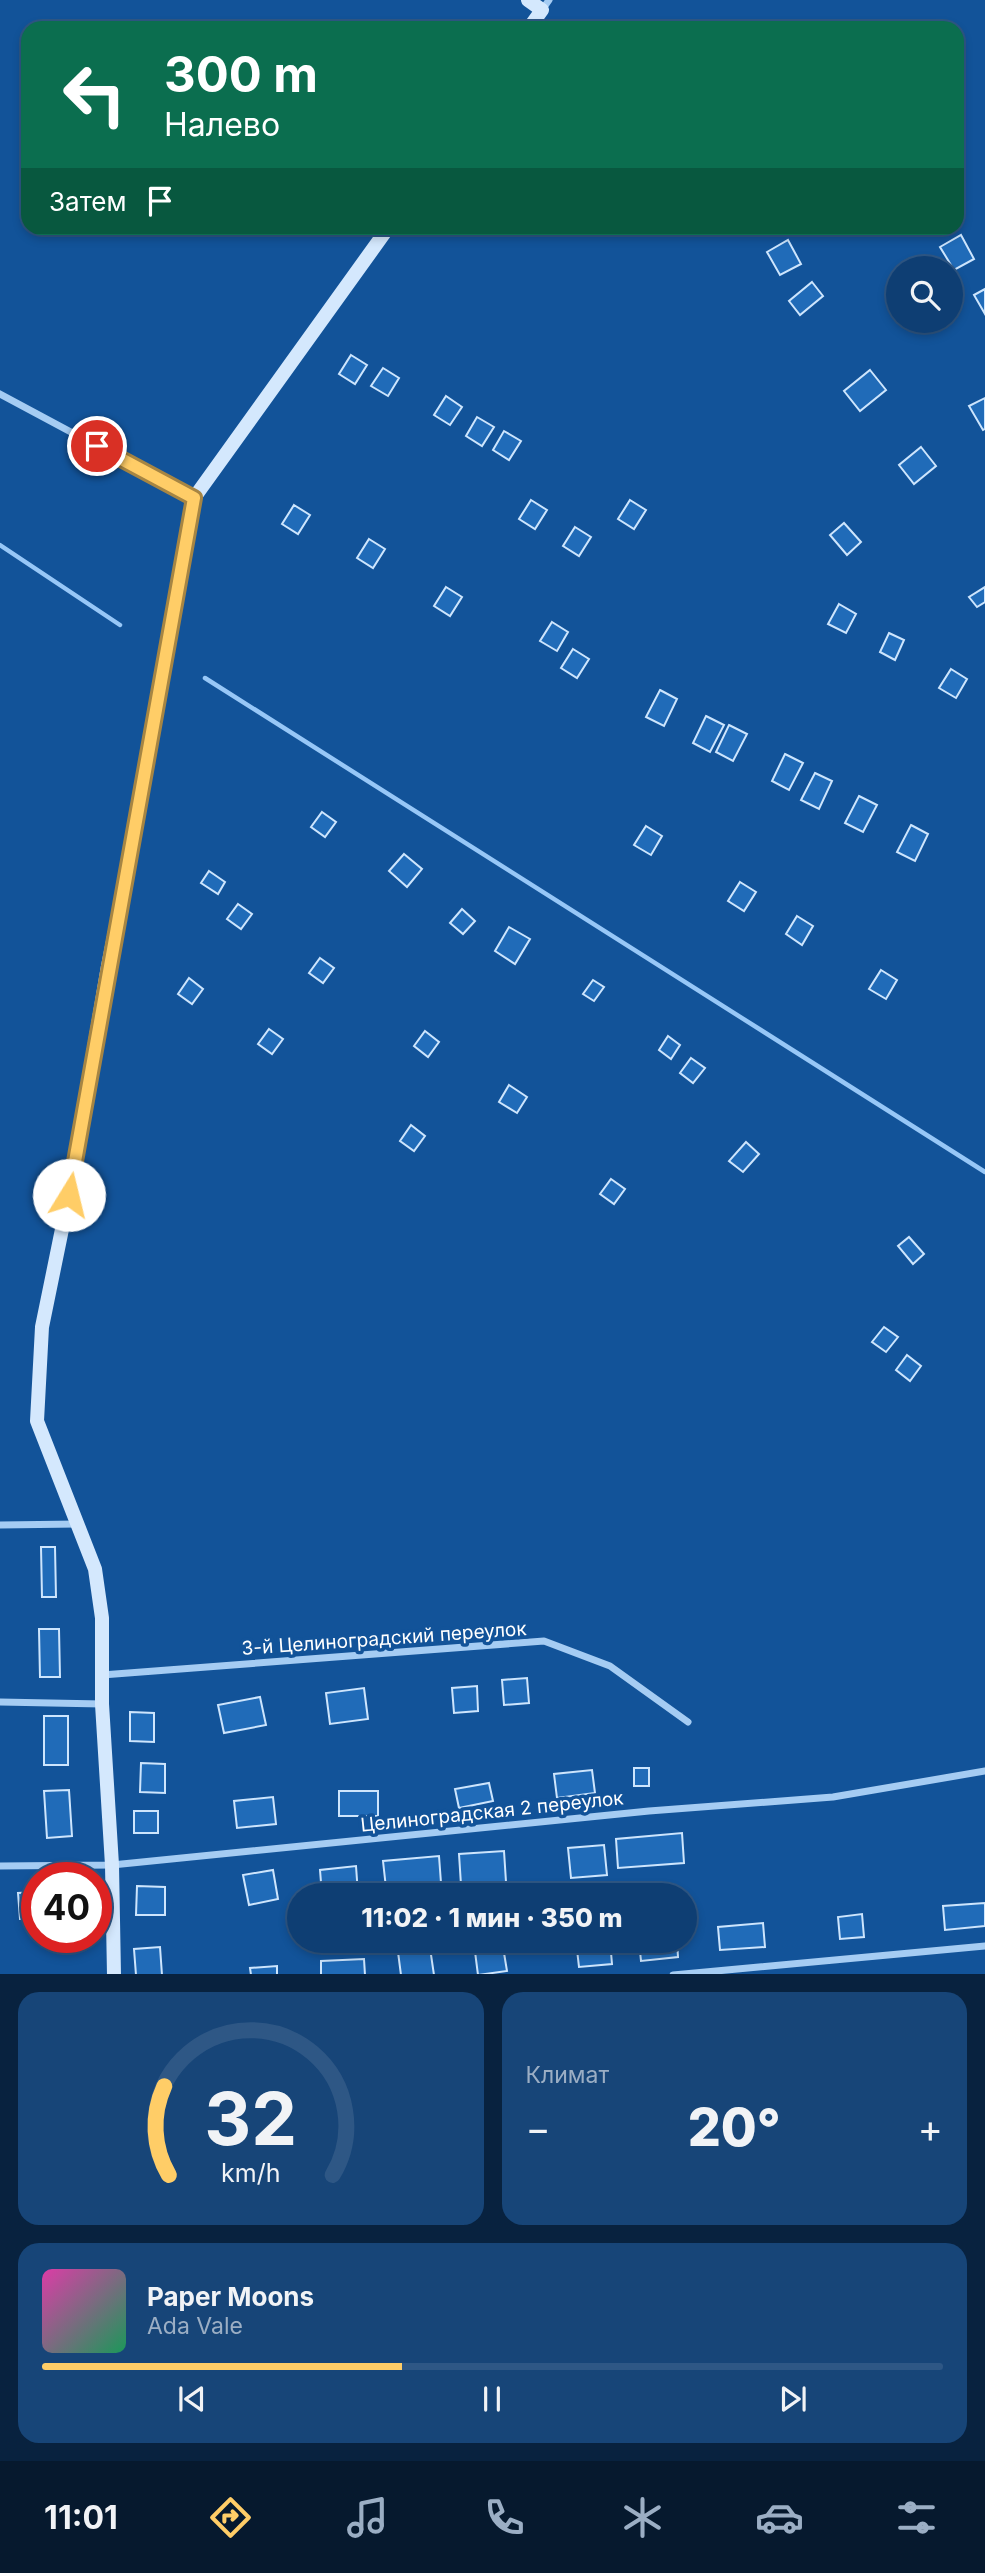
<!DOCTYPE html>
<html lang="ru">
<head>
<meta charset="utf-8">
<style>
	body { margin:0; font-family:Inter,sans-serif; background:#174578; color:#f1f3f6; height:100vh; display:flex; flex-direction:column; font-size:26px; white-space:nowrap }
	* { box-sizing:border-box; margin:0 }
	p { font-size:23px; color:#9baec4 }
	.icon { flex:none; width:38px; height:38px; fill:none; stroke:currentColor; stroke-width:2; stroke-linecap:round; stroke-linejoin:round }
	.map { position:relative; height:1974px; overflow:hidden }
	.side { display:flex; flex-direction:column; gap:18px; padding:18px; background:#08223f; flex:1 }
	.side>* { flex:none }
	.guide { position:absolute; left:21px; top:21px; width:943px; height:214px; border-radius:21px; box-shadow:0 4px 10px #0003,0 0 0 2px #2e5785; background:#0b6e4f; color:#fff; overflow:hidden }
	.tools { position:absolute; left:886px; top:256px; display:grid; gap:14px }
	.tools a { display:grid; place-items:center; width:77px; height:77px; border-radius:50%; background:#0e3e73; box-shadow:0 4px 10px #0003,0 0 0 2px #2e5785; font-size:35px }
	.speed { position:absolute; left:21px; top:1862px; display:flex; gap:14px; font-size:35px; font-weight:700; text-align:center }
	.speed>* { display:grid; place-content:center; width:91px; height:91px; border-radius:50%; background:#0e3e73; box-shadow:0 4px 10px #0003,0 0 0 2px #2e5785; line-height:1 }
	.speed .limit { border:10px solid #d22; background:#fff; color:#111 }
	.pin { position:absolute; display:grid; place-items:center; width:60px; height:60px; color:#fff; margin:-30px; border:4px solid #fff; border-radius:50%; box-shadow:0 2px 7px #0007 }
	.me { position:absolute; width:77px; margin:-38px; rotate:9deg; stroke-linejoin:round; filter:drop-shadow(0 0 5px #0008) }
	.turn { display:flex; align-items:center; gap:24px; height:147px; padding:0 28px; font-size:32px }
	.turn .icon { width:91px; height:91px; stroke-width:2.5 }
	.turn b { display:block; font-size:49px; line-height:60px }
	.then { display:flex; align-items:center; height:66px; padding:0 28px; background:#0003; gap:14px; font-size:26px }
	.big { font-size:52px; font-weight:800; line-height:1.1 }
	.side .card { flex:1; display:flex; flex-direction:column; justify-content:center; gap:10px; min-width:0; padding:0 24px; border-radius:21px; background:#174578 }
	.side .dial { align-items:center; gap:0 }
	.dial svg { height:182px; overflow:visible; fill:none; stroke:#2e5785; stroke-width:7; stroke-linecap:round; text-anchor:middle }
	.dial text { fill:#f1f3f6; stroke:none }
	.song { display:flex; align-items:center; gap:21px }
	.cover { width:84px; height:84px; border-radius:10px; background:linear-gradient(135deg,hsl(320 70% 55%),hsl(150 70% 35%)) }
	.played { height:7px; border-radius:4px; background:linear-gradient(90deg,#ffcd67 40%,#2e5785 40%) }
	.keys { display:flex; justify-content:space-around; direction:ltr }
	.heat { display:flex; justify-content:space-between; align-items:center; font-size:38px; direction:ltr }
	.side .tiles { flex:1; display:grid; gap:18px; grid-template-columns:1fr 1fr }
	.card:last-child { grid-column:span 2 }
	.trip { position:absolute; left:287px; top:1883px; width:410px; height:70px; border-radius:35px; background:#0e3e73; box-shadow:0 4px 10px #0003,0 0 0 2px #2e5785; font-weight:800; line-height:70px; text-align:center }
	.menu { display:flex; height:112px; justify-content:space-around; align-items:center; background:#06192e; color:#9baec4 }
	.menu .icon { width:49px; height:49px }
	.menu .on { color:#ffcd67 }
	.menu b { font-size:32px; color:#f1f3f6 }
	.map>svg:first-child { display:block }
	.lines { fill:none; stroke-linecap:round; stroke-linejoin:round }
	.stream { stroke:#97c7f7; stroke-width:4.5 }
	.building { fill:#206bb8; stroke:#cde5fd; stroke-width:2 }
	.street { stroke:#a5ccf3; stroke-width:7 }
	.secondary { stroke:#d4e8fd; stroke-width:14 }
	.route-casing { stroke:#a68543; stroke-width:18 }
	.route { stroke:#ffcd67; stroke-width:12 }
	.labels { text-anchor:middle; stroke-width:7; stroke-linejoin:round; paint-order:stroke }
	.street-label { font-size:19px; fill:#fff; stroke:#125399 }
</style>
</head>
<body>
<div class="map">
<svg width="985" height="1975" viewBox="0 0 985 1975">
	<rect width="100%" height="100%" fill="#125399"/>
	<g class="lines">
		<g class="stream">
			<polyline points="0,545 120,625"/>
			<polyline points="205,678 985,1172"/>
		</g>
	</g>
	<g class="building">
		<polygon points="961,235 974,259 954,270 940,247"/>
		<polygon points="788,240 801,264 780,275 767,252"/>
		<polygon points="812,282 823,296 800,315 789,301"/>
		<polygon points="985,289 985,314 974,295"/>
		<polygon points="351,355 367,365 355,384 339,374"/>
		<polygon points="383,368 399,378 388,396 371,386"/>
		<polygon points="870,370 886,390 860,411 844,391"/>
		<polygon points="446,396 462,407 450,425 434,415"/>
		<polygon points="985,398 985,429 983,430 969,406"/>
		<polygon points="477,417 494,427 482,446 466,436"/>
		<polygon points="504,431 521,441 509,460 493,450"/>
		<polygon points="921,447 936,466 914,484 899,465"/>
		<polygon points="531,500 547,510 535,529 519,519"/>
		<polygon points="630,500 646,510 634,529 618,519"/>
		<polygon points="294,505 310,515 298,534 282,524"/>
		<polygon points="844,523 861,542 847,555 830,535"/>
		<polygon points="575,527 591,537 579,556 563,546"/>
		<polygon points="369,539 385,549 373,568 357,558"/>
		<polygon points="446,587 462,597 450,616 434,606"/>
		<polygon points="985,587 985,602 977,607 969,597"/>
		<polygon points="839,604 856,614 846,633 828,624"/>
		<polygon points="552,622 568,632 557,651 540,641"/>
		<polygon points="889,633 904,640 895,660 880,652"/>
		<polygon points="573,649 589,659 577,678 561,668"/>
		<polygon points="951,669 967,679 956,698 939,688"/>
		<polygon points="660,690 677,699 664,726 646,717"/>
		<polygon points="706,716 724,725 710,752 693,743"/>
		<polygon points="729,725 747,734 733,761 716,752"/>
		<polygon points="785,754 803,763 789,790 772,781"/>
		<polygon points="815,773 832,781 819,809 801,800"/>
		<polygon points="859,796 877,805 863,832 845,823"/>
		<polygon points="322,812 336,822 325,837 311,827"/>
		<polygon points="911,825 928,834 915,861 897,852"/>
		<polygon points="646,826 662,836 651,855 634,845"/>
		<polygon points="404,854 422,869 407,887 389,871"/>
		<polygon points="209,871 225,882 218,894 201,883"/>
		<polygon points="740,882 756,892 744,911 728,901"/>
		<polygon points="238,904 252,914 241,929 227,919"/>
		<polygon points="462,909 475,921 463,934 450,923"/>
		<polygon points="797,916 813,926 802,945 786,934"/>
		<polygon points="509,927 530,939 515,964 495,951"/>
		<polygon points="320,958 334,968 323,983 309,973"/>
		<polygon points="881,970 897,980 886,999 869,989"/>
		<polygon points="189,978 203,989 192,1004 178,994"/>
		<polygon points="593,980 604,987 594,1001 583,994"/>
		<polygon points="269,1029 283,1039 272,1054 258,1044"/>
		<polygon points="425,1031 439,1042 428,1057 414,1046"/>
		<polygon points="668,1036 680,1045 671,1059 659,1050"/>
		<polygon points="691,1058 705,1068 693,1083 680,1073"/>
		<polygon points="509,1085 527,1097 517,1113 499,1102"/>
		<polygon points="411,1125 425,1136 414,1151 400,1141"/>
		<polygon points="746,1142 759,1154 743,1172 729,1161"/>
		<polygon points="611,1179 625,1189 614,1204 600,1194"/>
		<polygon points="909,1237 924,1254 913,1264 898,1246"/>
		<polygon points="884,1327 898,1337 886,1352 872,1342"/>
		<polygon points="907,1355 921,1366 910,1381 896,1370"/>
		<polygon points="41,1547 55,1547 56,1597 42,1597"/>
		<polygon points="39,1629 59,1629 60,1677 40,1677"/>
		<polygon points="527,1678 529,1703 504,1705 502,1680"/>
		<polygon points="477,1686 478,1711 454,1713 452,1688"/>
		<polygon points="364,1688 368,1719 330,1724 326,1693"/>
		<polygon points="260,1697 266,1725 224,1733 218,1705"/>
		<polygon points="130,1712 154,1713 154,1742 130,1741"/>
		<rect x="44" y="1716" width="24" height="49"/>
		<polygon points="141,1763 165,1764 165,1793 140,1792"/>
		<rect x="634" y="1768" width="15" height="18"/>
		<polygon points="592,1770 595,1793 557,1798 554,1774"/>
		<polygon points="489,1783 493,1801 459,1808 455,1789"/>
		<polygon points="69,1790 72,1836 47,1838 44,1791"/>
		<rect x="339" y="1791" width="39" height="25"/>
		<polygon points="273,1797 276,1824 237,1828 234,1801"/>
		<rect x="134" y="1811" width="24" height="22"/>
		<polygon points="682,1833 684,1863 618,1868 616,1839"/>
		<polygon points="604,1845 607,1875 571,1878 568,1848"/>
		<polygon points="504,1851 506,1882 461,1885 459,1854"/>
		<polygon points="439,1856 441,1883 386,1888 383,1861"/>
		<polygon points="356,1866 358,1894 322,1895 320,1870"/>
		<polygon points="273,1870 278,1899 249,1905 243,1875"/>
		<polygon points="137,1886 165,1887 165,1915 136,1915"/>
		<polygon points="37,1892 37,1918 20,1919 18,1893"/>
		<polygon points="985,1903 985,1926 945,1930 943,1906"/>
		<polygon points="862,1914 864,1937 840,1939 838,1917"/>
		<polygon points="763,1923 765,1947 720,1950 718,1927"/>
		<polygon points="502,1941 507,1971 478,1975 474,1944"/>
		<polygon points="576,1941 610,1941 612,1964 579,1967"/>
		<polygon points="639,1941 677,1941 678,1957 641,1961"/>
		<polygon points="160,1947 162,1975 136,1975 134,1949"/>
		<polygon points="430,1948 434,1975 401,1975 398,1952"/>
		<polygon points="364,1959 365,1975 321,1975 321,1961"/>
		<polygon points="277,1966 277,1975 251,1975 250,1968"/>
	</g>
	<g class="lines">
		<g class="street">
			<polyline points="542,10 549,0"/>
			<polyline points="0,394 194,498"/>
			<polyline points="0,1525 78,1524"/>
			<polyline points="102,1675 544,1641 610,1666 688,1722"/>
			<polyline points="0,1702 102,1704"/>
			<polyline points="0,1866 112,1865 649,1811 833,1797 985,1771"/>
			<polyline points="673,1975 985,1946"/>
		</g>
		<g class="secondary">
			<polyline points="528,0 542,10 529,28"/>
			<polyline points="114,1975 112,1865 102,1704 102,1618 95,1569 37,1421 42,1327 69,1195 108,966 138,816 194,498 388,228"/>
		</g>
	</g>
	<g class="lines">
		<g class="route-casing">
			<path id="route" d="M69,1195C109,962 152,730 194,498L97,446"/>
		</g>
		<use href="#route" class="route"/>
	</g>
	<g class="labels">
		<g class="street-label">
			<text transform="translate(384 1638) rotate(-4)" y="7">3-й Целиноградский переулок</text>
			<text transform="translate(492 1811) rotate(-6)" y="7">Целиноградская 2 переулок</text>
		</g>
	</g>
</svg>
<div class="tools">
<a><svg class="icon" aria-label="search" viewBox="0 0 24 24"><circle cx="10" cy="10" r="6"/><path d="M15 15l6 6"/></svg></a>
</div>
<div class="speed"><div class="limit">40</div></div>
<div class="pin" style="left:97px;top:446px;background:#d93025"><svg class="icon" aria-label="arrive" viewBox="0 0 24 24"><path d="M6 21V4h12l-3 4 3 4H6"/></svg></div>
<svg class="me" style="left:69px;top:1195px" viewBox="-20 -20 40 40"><circle r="19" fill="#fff"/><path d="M0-13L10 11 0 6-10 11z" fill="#ffcd67"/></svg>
<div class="trip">11:02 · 1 мин · 350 m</div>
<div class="guide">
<div class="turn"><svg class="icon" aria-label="left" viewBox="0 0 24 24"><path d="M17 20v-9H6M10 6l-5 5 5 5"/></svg><div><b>300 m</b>Налево</div></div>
<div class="then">Затем<svg class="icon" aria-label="arrive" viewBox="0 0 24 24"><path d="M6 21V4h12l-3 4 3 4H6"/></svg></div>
</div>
</div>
<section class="side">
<div class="tiles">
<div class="card dial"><svg viewBox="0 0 100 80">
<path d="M14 69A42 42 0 1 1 86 69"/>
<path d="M14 69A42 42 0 0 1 12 30" stroke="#ffcd67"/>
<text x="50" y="56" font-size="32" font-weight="700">32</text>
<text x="50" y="72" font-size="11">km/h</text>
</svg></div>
<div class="card"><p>Климат</p>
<div class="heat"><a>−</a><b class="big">20°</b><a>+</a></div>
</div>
<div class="card">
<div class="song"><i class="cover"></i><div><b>Paper Moons</b><p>Ada Vale</p></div></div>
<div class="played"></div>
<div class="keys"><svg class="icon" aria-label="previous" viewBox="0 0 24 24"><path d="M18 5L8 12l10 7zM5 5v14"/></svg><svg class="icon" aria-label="pause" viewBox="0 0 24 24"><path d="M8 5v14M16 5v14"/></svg><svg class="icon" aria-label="next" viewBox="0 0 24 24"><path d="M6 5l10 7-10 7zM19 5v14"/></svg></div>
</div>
</div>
</section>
<nav class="menu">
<b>11:01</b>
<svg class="icon on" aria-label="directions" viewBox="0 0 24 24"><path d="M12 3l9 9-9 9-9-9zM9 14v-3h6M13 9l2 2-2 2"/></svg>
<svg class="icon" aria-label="music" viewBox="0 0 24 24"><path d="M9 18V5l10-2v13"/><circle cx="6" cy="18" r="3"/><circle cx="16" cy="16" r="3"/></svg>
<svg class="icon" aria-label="phone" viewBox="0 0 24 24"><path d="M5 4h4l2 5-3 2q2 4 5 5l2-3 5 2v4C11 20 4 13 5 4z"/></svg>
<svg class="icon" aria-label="climate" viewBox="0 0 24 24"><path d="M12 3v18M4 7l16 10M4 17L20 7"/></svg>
<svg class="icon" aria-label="car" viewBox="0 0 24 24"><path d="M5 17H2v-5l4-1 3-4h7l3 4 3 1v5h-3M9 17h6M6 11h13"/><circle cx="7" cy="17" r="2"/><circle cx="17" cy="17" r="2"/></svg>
<svg class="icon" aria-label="filters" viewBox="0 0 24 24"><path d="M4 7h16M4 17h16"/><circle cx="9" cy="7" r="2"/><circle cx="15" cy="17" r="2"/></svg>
</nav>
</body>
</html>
